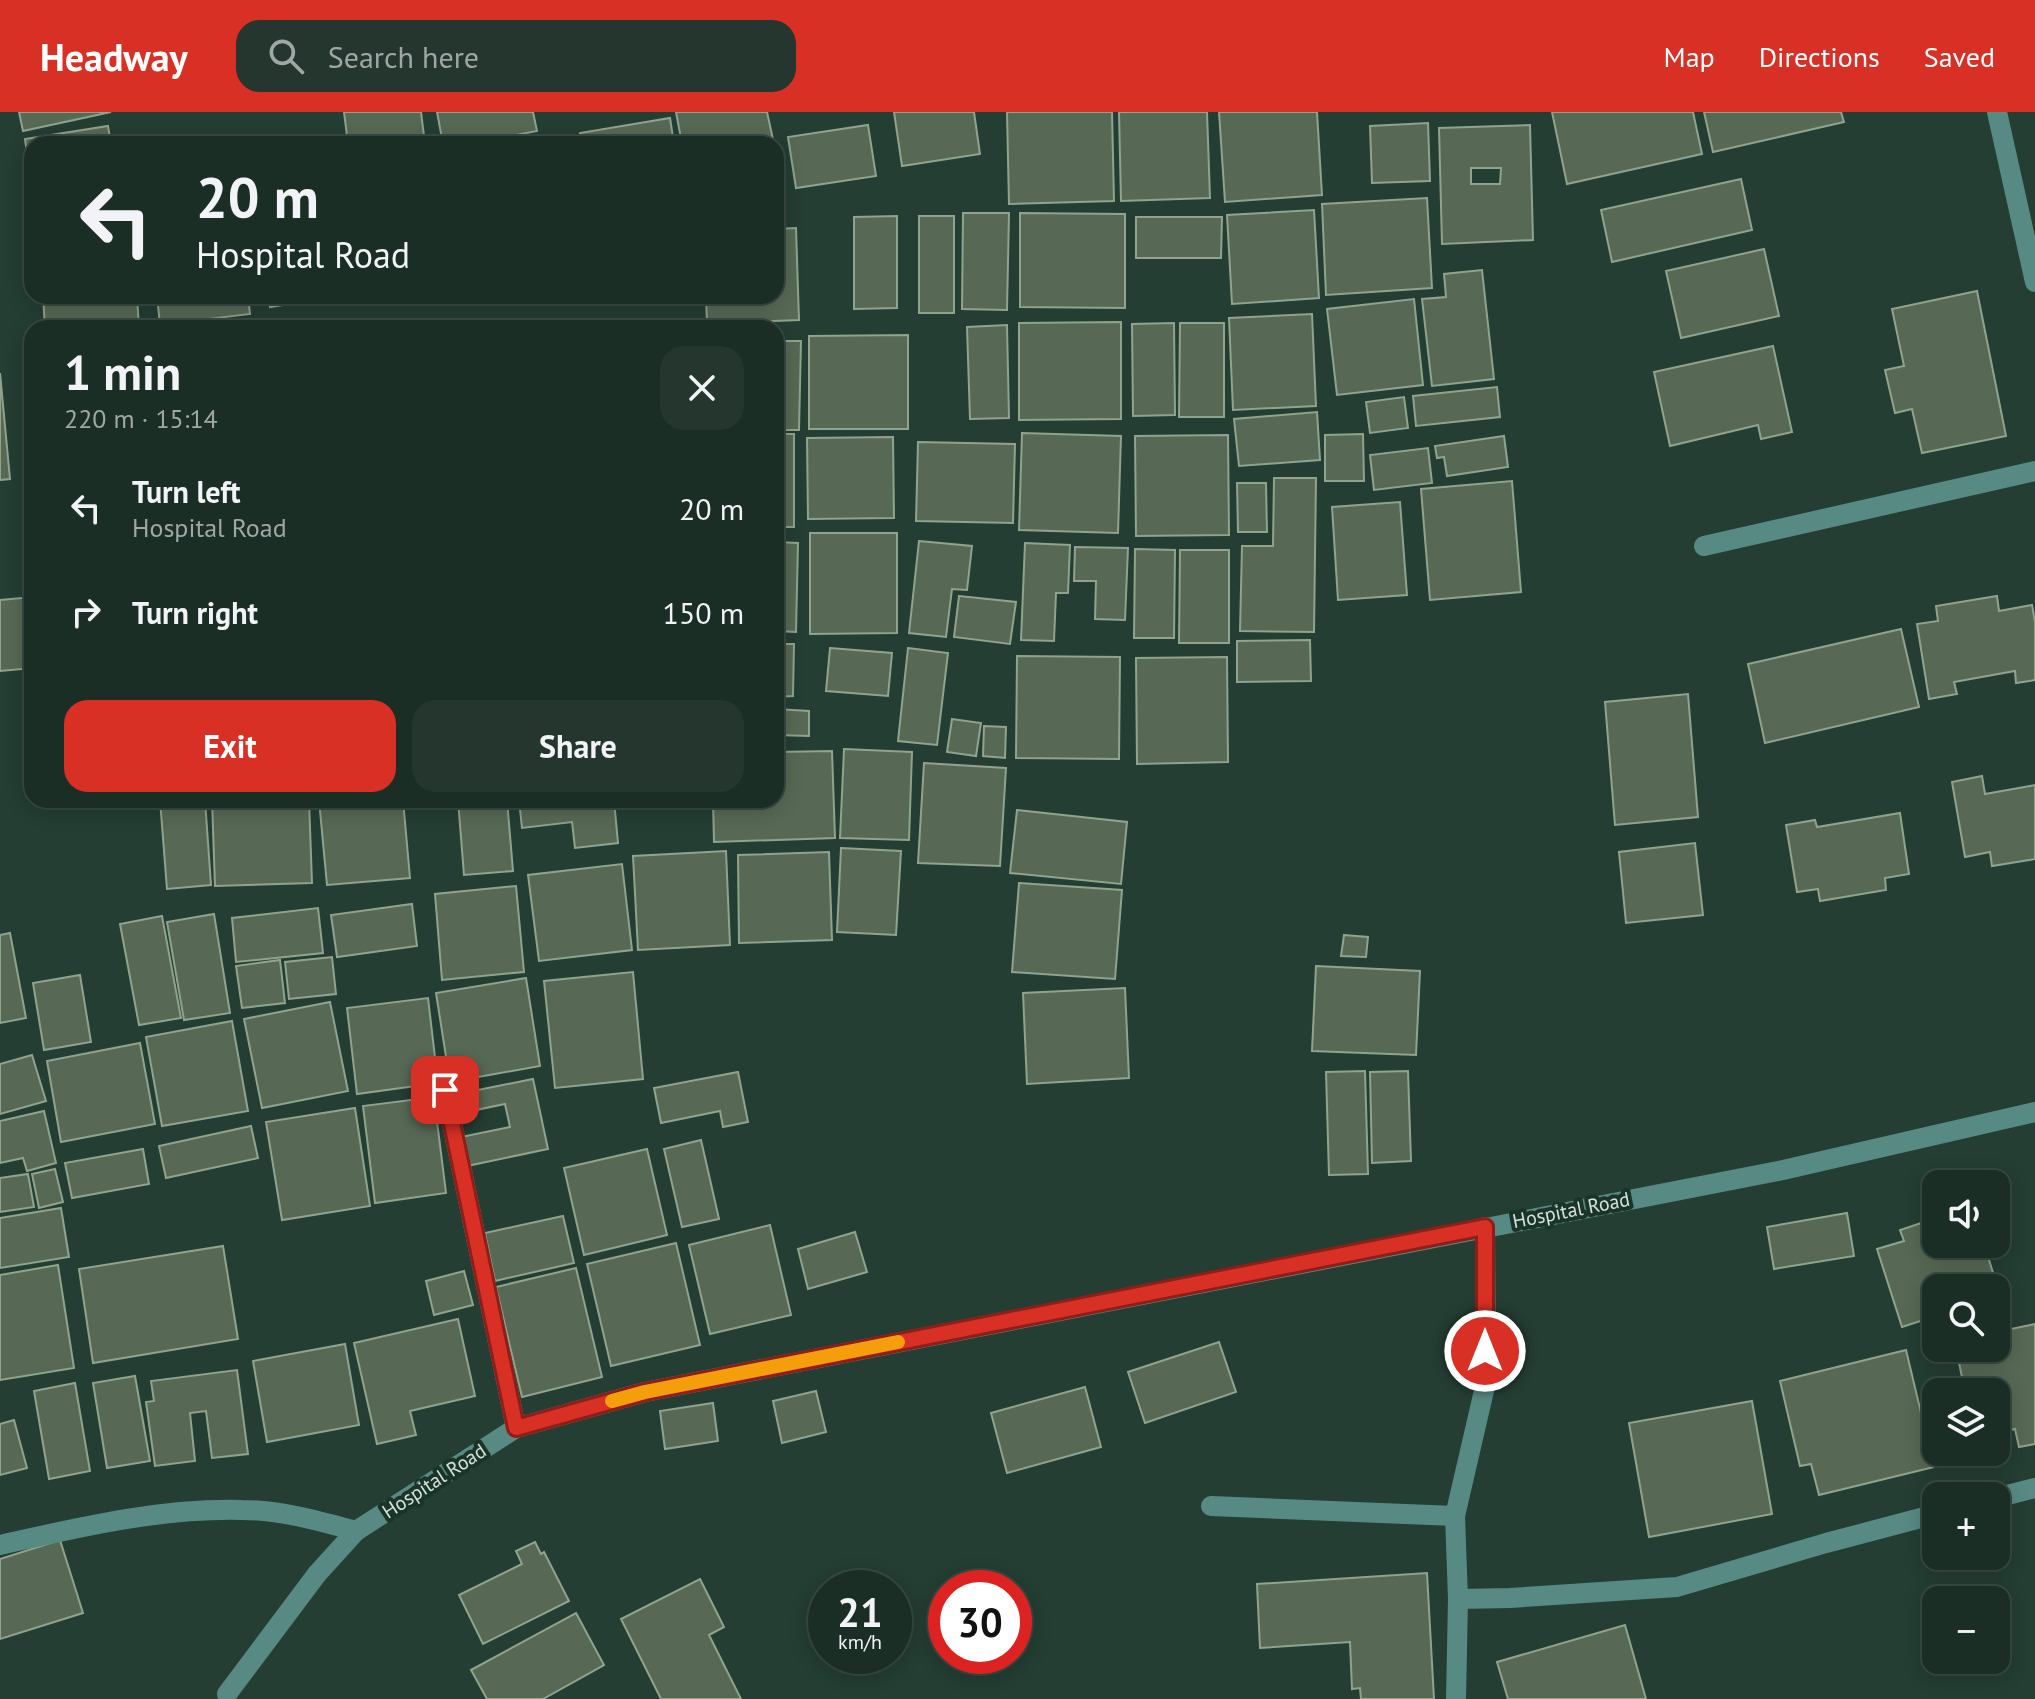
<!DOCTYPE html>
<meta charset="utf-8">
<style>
:root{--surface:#1b2e26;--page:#24362e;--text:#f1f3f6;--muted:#a0a8a7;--line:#394a43;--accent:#d93025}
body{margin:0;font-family:"PT Sans",sans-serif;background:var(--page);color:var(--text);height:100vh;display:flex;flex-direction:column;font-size:30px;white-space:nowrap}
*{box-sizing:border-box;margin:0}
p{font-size:26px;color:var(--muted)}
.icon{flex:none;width:44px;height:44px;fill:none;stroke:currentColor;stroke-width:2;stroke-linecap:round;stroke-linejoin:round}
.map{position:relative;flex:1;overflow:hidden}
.side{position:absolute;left:24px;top:208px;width:760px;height:488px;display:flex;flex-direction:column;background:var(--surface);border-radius:24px;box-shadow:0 4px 20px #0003,0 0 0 2px var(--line)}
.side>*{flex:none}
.hud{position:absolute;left:24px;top:24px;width:760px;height:168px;border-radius:24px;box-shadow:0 4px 20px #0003,0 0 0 2px var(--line);background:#1b2e26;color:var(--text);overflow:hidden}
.buttons{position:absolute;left:1922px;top:1058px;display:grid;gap:16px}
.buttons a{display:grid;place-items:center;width:88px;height:88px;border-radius:16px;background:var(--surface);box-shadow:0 4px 20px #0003,0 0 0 2px var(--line);font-size:40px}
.speed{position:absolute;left:808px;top:1458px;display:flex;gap:16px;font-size:40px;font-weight:700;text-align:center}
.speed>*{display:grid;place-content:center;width:104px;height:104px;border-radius:50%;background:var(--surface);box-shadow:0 4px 20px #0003,0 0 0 2px var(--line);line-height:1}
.speed small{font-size:20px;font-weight:400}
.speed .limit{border:12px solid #d22;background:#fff;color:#111}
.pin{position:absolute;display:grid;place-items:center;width:68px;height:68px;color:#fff;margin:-34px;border-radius:16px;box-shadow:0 4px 12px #0006}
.me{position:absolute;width:88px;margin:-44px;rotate:0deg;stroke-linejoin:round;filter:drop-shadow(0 0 6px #0008)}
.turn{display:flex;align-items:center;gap:28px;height:168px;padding:0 40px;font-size:36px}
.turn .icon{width:104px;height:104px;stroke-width:2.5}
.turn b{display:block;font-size:56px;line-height:68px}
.round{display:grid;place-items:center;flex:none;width:84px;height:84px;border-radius:24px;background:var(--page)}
.overview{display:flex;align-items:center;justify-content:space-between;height:136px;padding:0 40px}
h1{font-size:48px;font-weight:700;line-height:60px}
.button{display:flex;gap:16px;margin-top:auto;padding:16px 40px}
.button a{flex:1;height:92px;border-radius:24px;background:var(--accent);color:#fff;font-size:32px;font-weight:700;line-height:92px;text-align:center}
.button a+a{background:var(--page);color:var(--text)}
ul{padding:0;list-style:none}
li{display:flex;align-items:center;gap:24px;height:104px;padding:0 40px}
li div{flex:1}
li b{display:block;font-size:30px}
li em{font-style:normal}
header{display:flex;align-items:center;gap:48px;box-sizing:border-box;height:112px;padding:0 40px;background:var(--accent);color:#fff}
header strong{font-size:38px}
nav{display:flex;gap:44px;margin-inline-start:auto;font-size:28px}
.search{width:560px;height:72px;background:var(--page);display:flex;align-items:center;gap:20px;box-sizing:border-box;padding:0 28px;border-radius:24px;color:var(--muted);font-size:30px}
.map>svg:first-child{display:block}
</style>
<header>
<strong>Headway</strong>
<div class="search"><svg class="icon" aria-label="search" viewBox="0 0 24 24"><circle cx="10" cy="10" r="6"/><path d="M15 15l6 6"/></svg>Search here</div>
<nav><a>Map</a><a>Directions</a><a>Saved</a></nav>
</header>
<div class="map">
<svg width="2035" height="1587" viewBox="0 0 2035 1587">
<rect width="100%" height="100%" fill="#243e33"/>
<g fill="#576955" stroke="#90a38d" stroke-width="2" fill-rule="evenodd">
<polygon points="19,0 111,0 23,19"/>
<polygon points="344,0 421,0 425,32 348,32"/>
<polygon points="437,0 533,0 537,19 468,32 443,32"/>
<polygon points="676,0 767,0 774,32 682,32"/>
<polygon points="894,0 974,0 980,42 902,54"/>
<polygon points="1007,0 1112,0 1114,89 1009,92"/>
<polygon points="1119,0 1207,0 1210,86 1121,89"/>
<polygon points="1219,0 1317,0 1322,83 1225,90"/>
<polygon points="1552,0 1693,0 1702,42 1567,72"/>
<polygon points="1704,0 1841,0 1844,10 1713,40"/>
<polygon points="670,6 674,32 582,32 580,21"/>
<polygon points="1428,11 1430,69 1372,71 1370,14"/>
<polygon points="868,13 876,64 796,76 788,25"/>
<path d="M1530,13l3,115 -91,4 -3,-116zM1471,56h30l-1,16h-29z"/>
<polygon points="108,14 111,32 32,32 32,75 25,27"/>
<polygon points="1741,67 1752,118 1612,150 1601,98"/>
<polygon points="1427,86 1432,176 1326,183 1322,92"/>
<polygon points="1314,98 1319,186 1232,192 1227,103"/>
<polygon points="963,101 1009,101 1007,198 962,197"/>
<polygon points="1020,101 1125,102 1125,196 1020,195"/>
<polygon points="897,104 897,196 854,197 854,105"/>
<rect x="919" y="104" width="35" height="97"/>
<polygon points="1136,105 1222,105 1221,146 1136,146"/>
<polygon points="796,116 799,208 707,212 706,184 776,184 776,117"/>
<polygon points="1764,137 1779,204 1681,226 1666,159"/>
<polygon points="1482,158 1494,267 1432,274 1422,187 1446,185 1444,162"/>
<polygon points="1977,179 2006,324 1922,341 1912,297 1895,301 1885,258 1904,254 1892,197"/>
<polygon points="43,184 137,184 139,216 45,216"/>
<polygon points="157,184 248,184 250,202 160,213"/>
<polygon points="268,184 321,184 321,187 270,195"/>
<polygon points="1414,187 1423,273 1337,283 1327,197"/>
<polygon points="1312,202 1316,294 1233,298 1229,206"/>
<polygon points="1121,210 1121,307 1019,308 1019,211"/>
<polygon points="1174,211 1175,303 1133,304 1132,212"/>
<polygon points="1180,211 1224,211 1224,305 1179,305"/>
<polygon points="1007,213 1009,306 970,307 967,215"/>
<polygon points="908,223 908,317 809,317 809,224"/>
<polygon points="776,229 801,229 799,318 776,318"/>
<polygon points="1773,234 1792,320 1761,327 1758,313 1670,334 1654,260"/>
<polygon points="0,261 10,367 0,368"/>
<polygon points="1497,275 1500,305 1416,314 1413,284"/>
<polygon points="1404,285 1408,316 1370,321 1366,290"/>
<polygon points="1317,300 1320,348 1239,354 1234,307"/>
<polygon points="1022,321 1121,324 1118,421 1019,418"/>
<rect x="776" y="322" width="18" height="93"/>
<polygon points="1363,322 1364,369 1325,369 1325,323"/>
<polygon points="1228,323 1229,423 1136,424 1135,324"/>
<polygon points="1504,324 1508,355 1447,364 1444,345 1437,346 1435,334"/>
<polygon points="893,325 894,406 808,407 807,326"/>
<polygon points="918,330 1015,332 1013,411 916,409"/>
<polygon points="1428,336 1432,371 1374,378 1370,343"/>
<polygon points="1274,366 1316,366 1314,520 1240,519 1242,434 1273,434"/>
<polygon points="1512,369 1521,480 1430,488 1421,377"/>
<polygon points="1237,371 1266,371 1267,420 1238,420"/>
<polygon points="1400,390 1407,483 1338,488 1332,395"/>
<polygon points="810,421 897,421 897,521 810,522"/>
<polygon points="919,429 972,434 967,478 952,477 946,525 909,521"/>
<polygon points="776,430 798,431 796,520 776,519"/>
<polygon points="1025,431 1070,433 1068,481 1056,481 1054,529 1021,528"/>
<polygon points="1075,435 1128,436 1125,508 1095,507 1096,469 1074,469"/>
<polygon points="1135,437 1175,438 1174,526 1134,526"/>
<polygon points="1180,438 1229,438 1229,531 1179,531"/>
<polygon points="959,484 1016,490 1010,532 954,525"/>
<polygon points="1997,484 1999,499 2032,493 2035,510 2035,568 2016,571 2015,559 1954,570 1957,582 1929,587 1917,512 1938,509 1936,494"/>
<polygon points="32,485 32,556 0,559 0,488"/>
<polygon points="1901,517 1919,595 1765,631 1748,552"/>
<polygon points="1310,528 1311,569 1237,570 1237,529"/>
<polygon points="776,532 794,532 793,584 776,585"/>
<polygon points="830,536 892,541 888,584 826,579"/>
<polygon points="908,536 948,541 937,633 898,629"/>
<polygon points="1017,544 1120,545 1119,647 1016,646"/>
<polygon points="1227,545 1228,650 1137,652 1136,546"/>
<polygon points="1688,582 1698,705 1615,713 1605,590"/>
<polygon points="776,597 809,599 809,624 776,623"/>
<polygon points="952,607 981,611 976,644 947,640"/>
<polygon points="984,614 1006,615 1005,646 983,644"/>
<polygon points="844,637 912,640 909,728 840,726"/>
<polygon points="832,639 835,726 714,730 713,688 776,688 776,640"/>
<polygon points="924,651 1006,656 1000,754 918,751"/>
<polygon points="1982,664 1985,682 2035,673 2035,747 1992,754 1990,740 1965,745 1952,670"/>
<polygon points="160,688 205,688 211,773 167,777"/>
<polygon points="212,688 309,688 312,771 215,774"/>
<polygon points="319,688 403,688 410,766 327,773"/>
<polygon points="458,688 507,688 513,759 464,763"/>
<polygon points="519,688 614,688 618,731 575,736 572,710 522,716"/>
<polygon points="1017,698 1127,710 1121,772 1010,761"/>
<polygon points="1900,701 1909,762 1885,766 1886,778 1820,789 1818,777 1797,780 1786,713 1815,708 1817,715"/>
<polygon points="1695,731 1703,803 1626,811 1619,740"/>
<polygon points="841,736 901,739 896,823 837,820"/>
<polygon points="726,739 730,833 638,838 633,744"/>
<polygon points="829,740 832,828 739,831 738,743"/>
<polygon points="622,752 632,838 539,849 528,763"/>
<polygon points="1019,771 1122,778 1115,867 1012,860"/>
<polygon points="516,774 524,860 442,868 435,782"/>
<polygon points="412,792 417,834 337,845 331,803"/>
<polygon points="318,796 323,841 236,850 232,806"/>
<polygon points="214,802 230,901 184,908 167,810"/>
<polygon points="162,804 181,906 139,913 120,812"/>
<polygon points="10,821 26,906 0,911 0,823"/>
<polygon points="1344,823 1368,825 1366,845 1341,844"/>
<polygon points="332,845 336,882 289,887 285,850"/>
<polygon points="280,848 285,891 242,896 236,854"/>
<polygon points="1316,854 1420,859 1416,943 1312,939"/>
<polygon points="633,860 643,967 555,976 544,869"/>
<polygon points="80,863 91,930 44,938 33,871"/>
<polygon points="526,866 540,954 450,970 436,881"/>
<polygon points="1125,876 1129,966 1027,972 1023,881"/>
<polygon points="428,886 438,971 357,982 347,896"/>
<polygon points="330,890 348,979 262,996 244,907"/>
<polygon points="232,909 248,999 162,1014 146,925"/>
<polygon points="140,931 155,1012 61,1030 47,949"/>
<polygon points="32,943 46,989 0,1002 0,952"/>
<polygon points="1365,959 1368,1062 1329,1063 1326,960"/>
<polygon points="1408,959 1411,1049 1372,1051 1370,960"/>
<polygon points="738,960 748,1010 723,1015 720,999 661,1011 654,976"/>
<polygon points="533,967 548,1037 467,1054 461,1025 510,1015 505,992 457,1002 453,983"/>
<polygon points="434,985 446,1081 375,1091 363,994"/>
<polygon points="355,996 370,1094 282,1108 266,1010"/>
<polygon points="44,999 56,1051 27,1059 23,1046 0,1051 0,1009"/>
<polygon points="251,1014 258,1046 166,1066 159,1034"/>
<polygon points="701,1028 719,1107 682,1115 664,1037"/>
<polygon points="143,1037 149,1072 72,1086 65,1051"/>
<polygon points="647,1037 667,1123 584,1143 564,1056"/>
<polygon points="55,1057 63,1090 39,1096 32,1062"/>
<polygon points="28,1062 34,1095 0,1100 0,1066"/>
<polygon points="61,1096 69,1145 0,1156 0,1106"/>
<polygon points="1847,1101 1854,1144 1774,1157 1767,1115"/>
<polygon points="563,1104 574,1151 495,1169 485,1121"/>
<polygon points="1936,1106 1936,1132 1984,1132 2000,1183 1996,1184 1996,1176 1936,1176 1936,1204 1902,1215 1877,1137 1904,1129 1900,1118"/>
<polygon points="770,1113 791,1203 710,1222 689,1133"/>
<polygon points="855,1120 867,1160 808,1177 798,1137"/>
<polygon points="676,1131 700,1233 611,1254 587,1152"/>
<polygon points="223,1134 238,1227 93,1251 79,1157"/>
<polygon points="58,1153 74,1256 0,1268 0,1163"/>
<polygon points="576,1156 602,1265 522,1285 496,1175"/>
<polygon points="464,1159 473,1193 434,1203 426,1169"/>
<polygon points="458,1207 475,1284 410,1299 416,1323 377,1332 354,1231"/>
<polygon points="2035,1212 2035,1332 2019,1335 2015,1317 1996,1321 1996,1280 1965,1280 1956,1236 1996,1236 1996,1220"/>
<polygon points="1219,1230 1236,1280 1145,1311 1128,1260"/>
<polygon points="345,1232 359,1313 267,1330 253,1249"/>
<polygon points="1906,1238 1934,1355 1819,1383 1811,1352 1800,1354 1780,1269"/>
<polygon points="237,1258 248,1342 212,1346 206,1299 190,1301 195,1349 155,1354 146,1290 154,1289 151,1269"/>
<polygon points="135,1264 150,1349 107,1356 93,1271"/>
<polygon points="75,1271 90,1359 49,1367 34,1279"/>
<polygon points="1085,1275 1101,1335 1007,1361 991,1301"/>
<polygon points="816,1279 826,1320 782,1331 773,1289"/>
<polygon points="1752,1289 1772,1402 1649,1425 1629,1311"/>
<polygon points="713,1291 718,1329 665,1337 660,1299"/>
<polygon points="14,1308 27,1356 0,1363 0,1312"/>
<polygon points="60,1428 83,1501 0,1527 0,1447"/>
<polygon points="535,1430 541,1442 544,1440 569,1489 483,1532 459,1483 522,1452 516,1439"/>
<polygon points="1427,1461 1434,1587 1361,1587 1360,1576 1352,1577 1350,1530 1260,1536 1257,1472"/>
<polygon points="700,1467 724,1515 709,1523 741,1587 661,1587 621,1507"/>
<polygon points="576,1501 604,1553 543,1587 487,1587 471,1558"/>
<polygon points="1625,1513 1646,1587 1508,1587 1497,1550"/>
</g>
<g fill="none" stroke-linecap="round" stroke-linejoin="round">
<g stroke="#588a84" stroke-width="20">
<polyline points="1997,0 2035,170"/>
<polyline points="1704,434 2035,359"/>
<polyline points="445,978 516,1316"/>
<polyline points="1996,1386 2035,1376"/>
<polyline points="1211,1394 1455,1404"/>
<path d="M0,1433c80,-18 160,-37 242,-35 39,0 77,11 114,21"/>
<polyline points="1458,1487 1510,1486 1677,1475 1826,1431 1936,1402"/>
<polyline points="227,1582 317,1462 356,1419 516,1316 645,1280 1783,1058 2035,1000"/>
<polyline points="1456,1587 1458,1487 1455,1404 1486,1270 1485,1115"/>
</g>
</g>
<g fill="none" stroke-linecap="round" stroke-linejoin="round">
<g stroke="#8d1f18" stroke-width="20">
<polyline id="route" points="445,978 516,1316 645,1280 1485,1115 1485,1239"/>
</g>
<use href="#route" stroke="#d93025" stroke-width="14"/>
<polyline stroke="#f59e0b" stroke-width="14" points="612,1289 645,1280 898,1230"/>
</g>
<g text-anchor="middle" stroke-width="8" stroke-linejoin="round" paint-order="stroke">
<g font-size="20" fill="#d4e3dc" stroke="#1a3429">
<text transform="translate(1571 1098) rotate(-11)" y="7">Hospital Road</text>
<text transform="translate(434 1369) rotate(-33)" y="7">Hospital Road</text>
</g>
</g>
</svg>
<div class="buttons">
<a><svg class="icon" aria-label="sound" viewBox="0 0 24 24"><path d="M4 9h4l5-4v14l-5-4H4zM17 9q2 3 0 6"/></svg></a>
<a><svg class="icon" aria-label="search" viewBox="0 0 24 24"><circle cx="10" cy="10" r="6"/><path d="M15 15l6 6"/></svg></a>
<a><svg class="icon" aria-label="layers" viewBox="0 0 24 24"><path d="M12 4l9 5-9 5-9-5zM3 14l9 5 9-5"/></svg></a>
<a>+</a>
<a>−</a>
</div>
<div class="speed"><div>21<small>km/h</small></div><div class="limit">30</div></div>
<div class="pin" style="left:445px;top:978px;background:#d93025"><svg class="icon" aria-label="arrive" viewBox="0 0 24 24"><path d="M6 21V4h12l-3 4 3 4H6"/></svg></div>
<svg class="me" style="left:1485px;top:1239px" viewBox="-20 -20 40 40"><circle r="17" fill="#d93025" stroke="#fff" stroke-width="3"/><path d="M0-11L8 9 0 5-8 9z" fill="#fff"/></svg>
<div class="hud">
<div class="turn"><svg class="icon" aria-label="left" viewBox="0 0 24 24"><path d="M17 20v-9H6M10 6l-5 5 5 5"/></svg><div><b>20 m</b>Hospital Road</div></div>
</div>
<section class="side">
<div class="overview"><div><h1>1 min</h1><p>220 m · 15:14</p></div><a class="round"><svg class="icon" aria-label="close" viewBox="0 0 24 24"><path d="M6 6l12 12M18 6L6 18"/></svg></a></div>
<ul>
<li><svg class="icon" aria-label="left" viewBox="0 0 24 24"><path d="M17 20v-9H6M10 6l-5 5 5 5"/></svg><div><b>Turn left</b><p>Hospital Road</p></div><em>20 m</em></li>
<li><svg class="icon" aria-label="right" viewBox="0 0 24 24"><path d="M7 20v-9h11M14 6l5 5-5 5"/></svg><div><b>Turn right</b></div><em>150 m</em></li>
</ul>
<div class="button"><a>Exit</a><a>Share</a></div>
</section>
</div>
